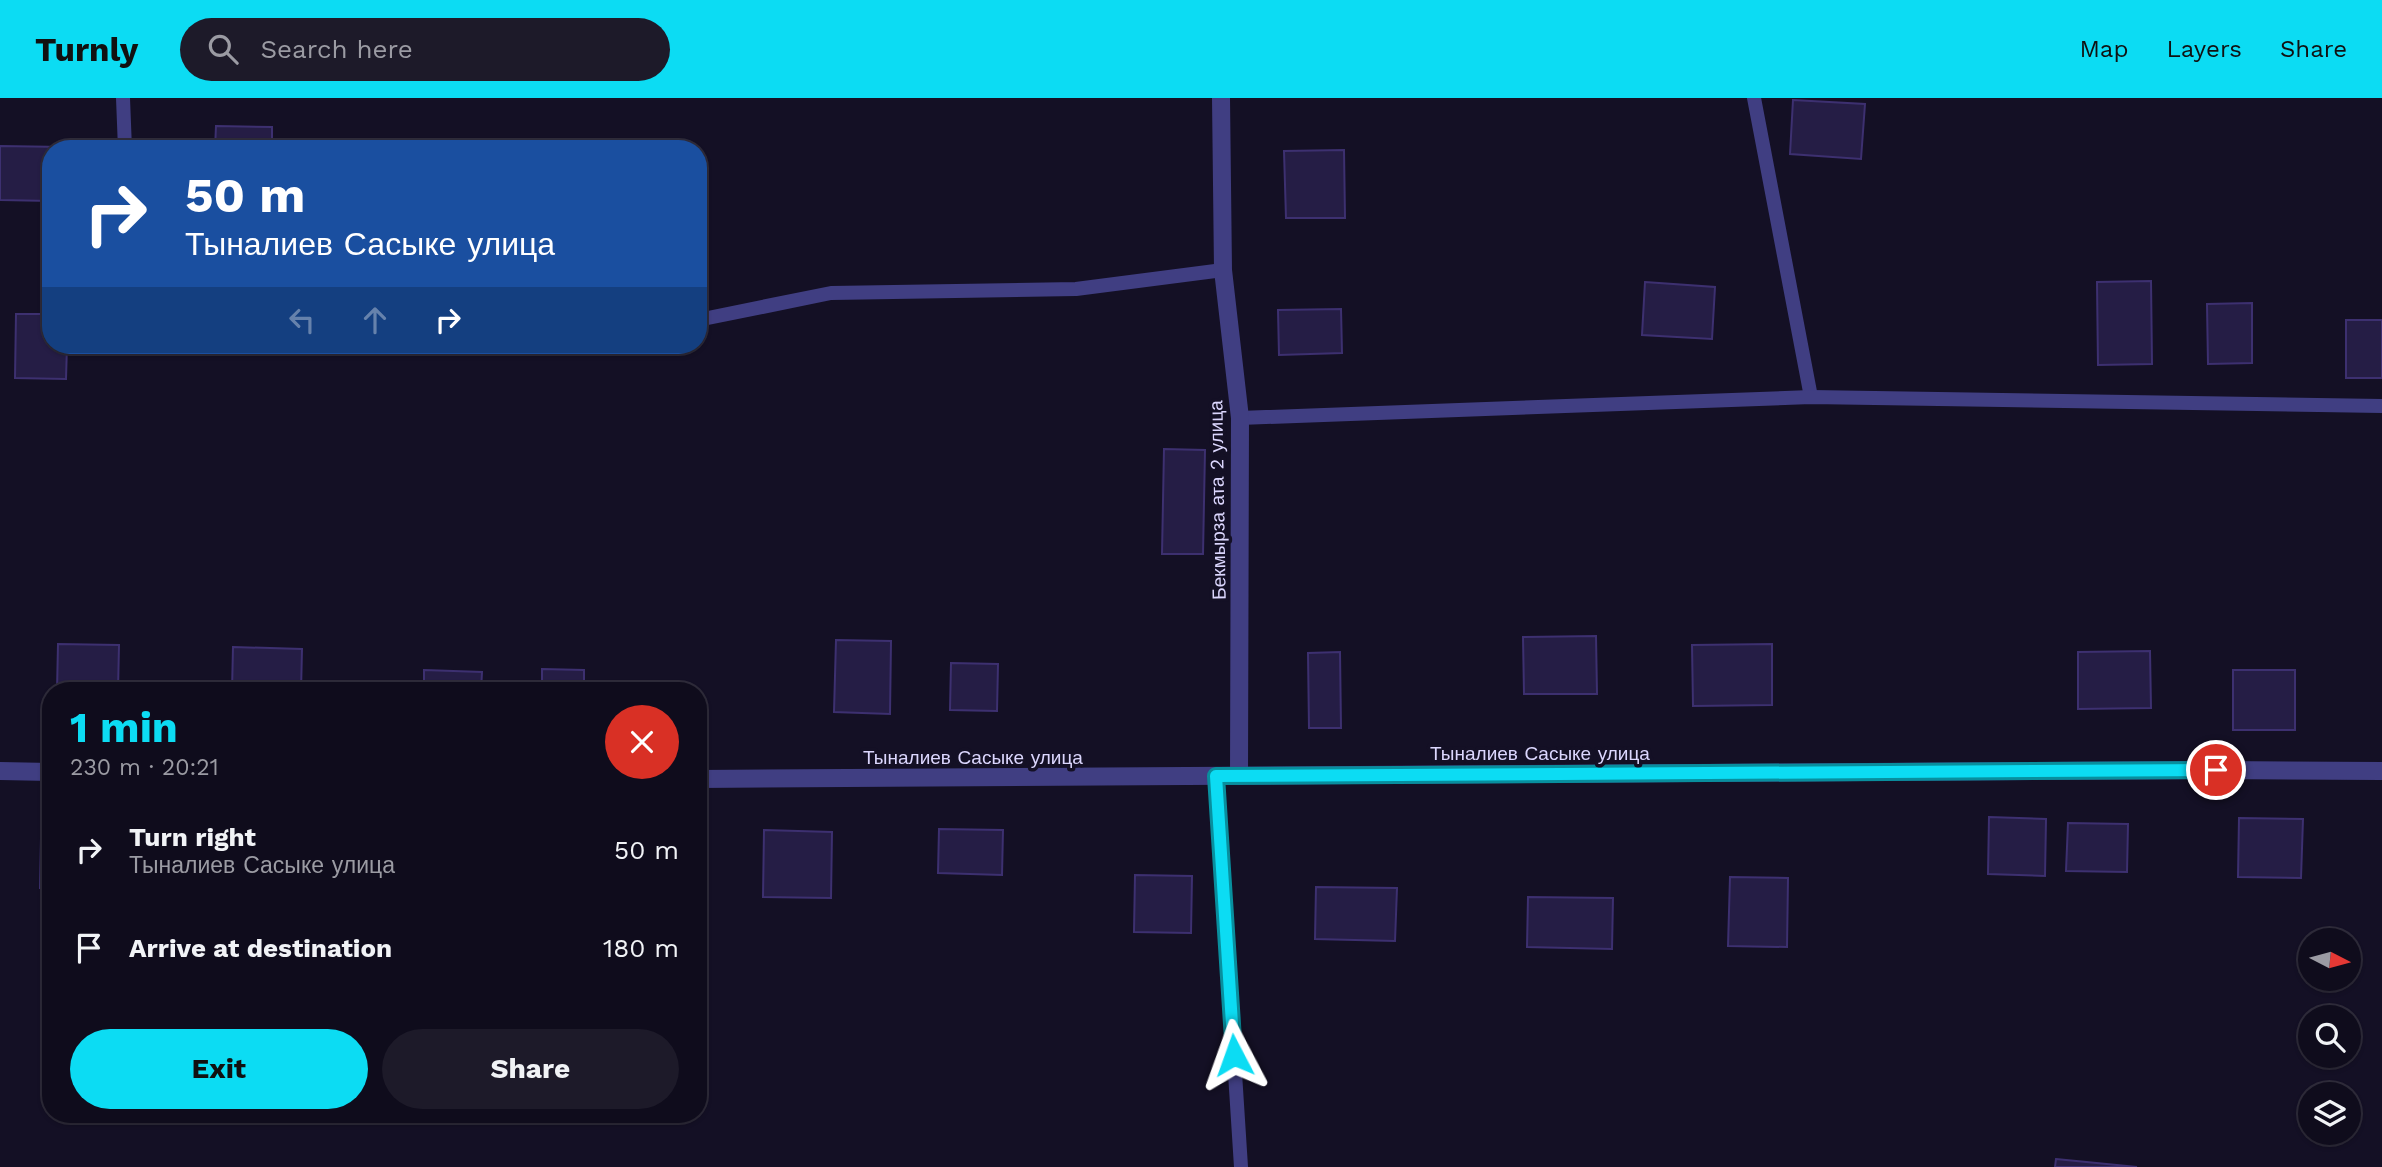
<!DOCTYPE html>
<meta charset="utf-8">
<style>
:root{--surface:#0f0c1c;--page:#1d1a29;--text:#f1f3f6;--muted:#9b9ba3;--line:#2f2c3b;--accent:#0cdcf3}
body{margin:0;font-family:"Work Sans",sans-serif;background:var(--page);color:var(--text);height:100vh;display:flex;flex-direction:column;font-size:26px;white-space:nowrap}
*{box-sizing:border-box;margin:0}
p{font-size:23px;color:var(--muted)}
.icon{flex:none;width:38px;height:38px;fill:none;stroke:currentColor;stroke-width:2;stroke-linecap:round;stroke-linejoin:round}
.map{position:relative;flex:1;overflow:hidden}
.side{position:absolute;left:42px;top:584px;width:665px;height:441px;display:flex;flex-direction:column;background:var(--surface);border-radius:28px;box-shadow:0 2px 5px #0004,0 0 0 2px var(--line)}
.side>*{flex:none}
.guide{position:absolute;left:42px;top:42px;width:665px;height:214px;border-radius:28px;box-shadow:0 2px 5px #0004,0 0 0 2px var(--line);background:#1a4fa0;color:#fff;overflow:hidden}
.needle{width:46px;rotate:96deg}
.controls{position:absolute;left:2298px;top:830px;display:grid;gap:14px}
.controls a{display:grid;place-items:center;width:63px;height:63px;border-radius:50%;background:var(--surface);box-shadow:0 2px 5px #0004,0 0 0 2px var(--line);font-size:35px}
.pin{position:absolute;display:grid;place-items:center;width:60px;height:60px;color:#fff;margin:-30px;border:4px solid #fff;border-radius:50%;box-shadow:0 2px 7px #0007}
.me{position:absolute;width:77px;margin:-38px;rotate:356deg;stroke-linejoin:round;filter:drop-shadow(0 0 5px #0008)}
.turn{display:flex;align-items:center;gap:24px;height:147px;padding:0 28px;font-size:32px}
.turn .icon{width:91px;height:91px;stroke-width:2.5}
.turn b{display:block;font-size:49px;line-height:60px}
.lanes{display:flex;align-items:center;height:66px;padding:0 28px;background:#0003;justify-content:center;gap:35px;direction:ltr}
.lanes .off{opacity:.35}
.round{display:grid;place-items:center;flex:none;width:74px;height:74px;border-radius:37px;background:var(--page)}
.headline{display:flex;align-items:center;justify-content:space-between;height:119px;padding:0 28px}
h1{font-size:42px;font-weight:700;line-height:52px;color:var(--accent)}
.button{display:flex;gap:14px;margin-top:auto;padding:14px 28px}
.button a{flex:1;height:80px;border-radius:42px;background:var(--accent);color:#111;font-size:28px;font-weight:700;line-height:80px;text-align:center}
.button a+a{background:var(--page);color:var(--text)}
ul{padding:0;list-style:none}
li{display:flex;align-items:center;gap:21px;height:98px;padding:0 28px}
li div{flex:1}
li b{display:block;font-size:26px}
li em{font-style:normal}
header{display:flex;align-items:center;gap:42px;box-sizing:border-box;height:98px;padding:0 35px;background:var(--accent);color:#111}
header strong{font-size:33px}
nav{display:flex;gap:38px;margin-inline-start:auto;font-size:24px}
.search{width:490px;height:63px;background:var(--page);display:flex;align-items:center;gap:18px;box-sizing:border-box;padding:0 24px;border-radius:38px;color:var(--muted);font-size:26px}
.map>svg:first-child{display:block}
</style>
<header>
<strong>Turnly</strong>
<div class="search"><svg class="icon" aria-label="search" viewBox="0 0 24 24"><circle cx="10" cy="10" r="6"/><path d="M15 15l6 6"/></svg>Search here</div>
<nav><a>Map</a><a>Layers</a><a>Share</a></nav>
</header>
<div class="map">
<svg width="2382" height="1069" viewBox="0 0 2382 1069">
<rect width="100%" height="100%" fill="#141025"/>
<g fill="#251d45" stroke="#3d3070" stroke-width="2">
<polygon points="1793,2 1865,6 1861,61 1790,56"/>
<polygon points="216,28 272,29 272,51 215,51"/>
<polygon points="0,48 65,49 51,51 51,103 0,102"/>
<polygon points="1344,52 1345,120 1286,120 1284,53"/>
<polygon points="2151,183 2152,266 2098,267 2097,184"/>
<polygon points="1645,184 1715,189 1712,241 1642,237"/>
<polygon points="2252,205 2252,265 2208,266 2207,206"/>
<polygon points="1341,211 1342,255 1279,257 1278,212"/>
<polygon points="16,216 51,216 51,247 67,247 66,281 15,280"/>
<rect x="2346" y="222" width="36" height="58"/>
<polygon points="1164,351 1205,352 1203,456 1162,456"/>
<polygon points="1596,538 1597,596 1524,596 1523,539"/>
<polygon points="836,542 891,543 890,616 834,614"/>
<polygon points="58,546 119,547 118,593 57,593"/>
<polygon points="1772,546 1772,607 1693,608 1692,547"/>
<polygon points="233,549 302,551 301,593 232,593"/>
<polygon points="2150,553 2151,610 2078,611 2078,554"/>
<polygon points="1340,554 1341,630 1309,630 1308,555"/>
<polygon points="951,565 998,566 997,613 950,612"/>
<polygon points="542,571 584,572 584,593 542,593"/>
<polygon points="424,572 482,574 481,593 424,593"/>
<rect x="2233" y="572" width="62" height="60"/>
<polygon points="1989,719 2046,721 2045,778 1988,776"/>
<polygon points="2239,720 2303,721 2301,780 2238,779"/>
<polygon points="2068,725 2128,726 2127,774 2066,773"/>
<polygon points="939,731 1003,732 1002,777 938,775"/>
<polygon points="764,732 832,734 831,800 763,799"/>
<polygon points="41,740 51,741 51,790 40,790"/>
<polygon points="1135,777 1192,778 1191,835 1134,834"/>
<polygon points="1730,779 1788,780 1787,849 1728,848"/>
<polygon points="1316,789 1397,790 1395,843 1315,841"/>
<polygon points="1528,799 1613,800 1612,851 1527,849"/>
<polygon points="2056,1061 2137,1069 2055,1069"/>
</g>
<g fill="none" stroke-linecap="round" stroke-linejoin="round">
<g stroke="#403e82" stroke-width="14">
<polyline points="123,0 125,51"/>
<polyline points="1754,0 1811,299"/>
<polyline points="698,222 831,195 1076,191 1223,172"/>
<polyline points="1240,320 1811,299 2382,308"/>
<polyline points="1216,678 1241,1069"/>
</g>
<g stroke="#403e82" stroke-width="18">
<polyline points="1221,0 1223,172 1240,320 1239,678"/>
<polyline points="0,673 51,674"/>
<polyline points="698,681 2216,672 2382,673"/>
</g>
</g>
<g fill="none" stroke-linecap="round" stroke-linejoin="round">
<g stroke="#088f9e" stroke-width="18">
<polyline id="route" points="1234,957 1216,678 2216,672"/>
</g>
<use href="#route" stroke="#0cdcf3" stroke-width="12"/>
</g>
<g text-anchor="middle" stroke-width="7" stroke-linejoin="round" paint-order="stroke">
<g font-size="19" fill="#dbd6fd" stroke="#141025">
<text transform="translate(1217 402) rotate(-91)" y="7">Бекмырза ата 2 улица</text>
<text x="1540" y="662">Тыналиев Сасыке улица</text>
<text x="973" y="666">Тыналиев Сасыке улица</text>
</g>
</g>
</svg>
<div class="controls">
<a><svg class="needle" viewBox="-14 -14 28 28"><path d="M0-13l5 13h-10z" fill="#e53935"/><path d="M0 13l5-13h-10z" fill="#9b9ba3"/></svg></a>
<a><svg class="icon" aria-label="search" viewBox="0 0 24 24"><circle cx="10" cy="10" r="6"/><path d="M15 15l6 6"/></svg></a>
<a><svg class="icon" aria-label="layers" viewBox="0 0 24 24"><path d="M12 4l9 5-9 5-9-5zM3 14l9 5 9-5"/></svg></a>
</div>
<div class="pin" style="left:2216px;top:672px;background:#d93025"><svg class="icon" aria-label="arrive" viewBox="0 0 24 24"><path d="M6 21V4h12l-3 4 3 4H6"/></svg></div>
<svg class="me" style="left:1234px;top:957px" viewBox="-20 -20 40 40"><path d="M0-17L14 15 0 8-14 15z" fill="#0cdcf3" stroke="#fff" stroke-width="4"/></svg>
<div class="guide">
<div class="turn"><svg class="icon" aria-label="right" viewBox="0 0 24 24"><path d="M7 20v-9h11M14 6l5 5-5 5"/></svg><div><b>50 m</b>Тыналиев Сасыке улица</div></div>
<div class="lanes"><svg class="icon off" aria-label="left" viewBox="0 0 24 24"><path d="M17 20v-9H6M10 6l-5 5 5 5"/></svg><svg class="icon off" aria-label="ahead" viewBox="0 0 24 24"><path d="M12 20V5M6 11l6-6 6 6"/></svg><svg class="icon" aria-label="right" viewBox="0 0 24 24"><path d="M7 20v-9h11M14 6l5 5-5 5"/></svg></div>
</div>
<section class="side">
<div class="headline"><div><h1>1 min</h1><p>230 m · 20:21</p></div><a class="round" style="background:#d93025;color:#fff"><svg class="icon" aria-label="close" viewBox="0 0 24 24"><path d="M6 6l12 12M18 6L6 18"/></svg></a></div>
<ul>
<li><svg class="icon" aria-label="right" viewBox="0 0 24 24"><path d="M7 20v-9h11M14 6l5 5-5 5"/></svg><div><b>Turn right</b><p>Тыналиев Сасыке улица</p></div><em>50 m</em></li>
<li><svg class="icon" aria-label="arrive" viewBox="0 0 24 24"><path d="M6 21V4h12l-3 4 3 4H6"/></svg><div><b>Arrive at destination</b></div><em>180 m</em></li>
</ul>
<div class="button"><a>Exit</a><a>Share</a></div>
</section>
</div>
